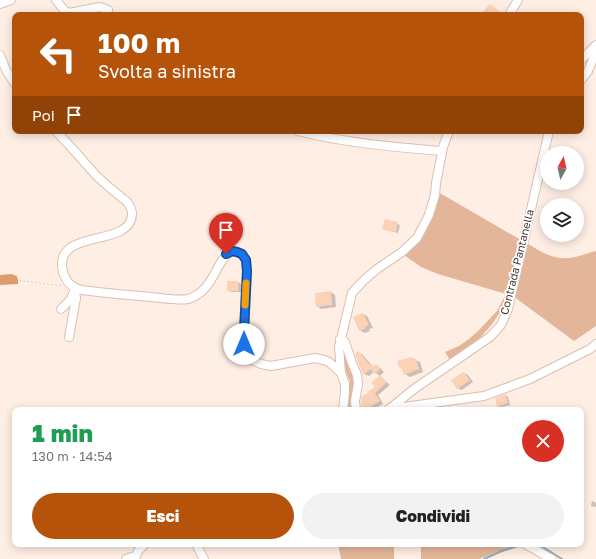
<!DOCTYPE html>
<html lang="it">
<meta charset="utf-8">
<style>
:root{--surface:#fff;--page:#f2f2f2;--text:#222;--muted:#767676;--accent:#b45309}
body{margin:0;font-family:"Golos Text",sans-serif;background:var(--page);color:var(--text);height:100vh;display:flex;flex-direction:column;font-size:15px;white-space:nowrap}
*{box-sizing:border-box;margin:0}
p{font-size:13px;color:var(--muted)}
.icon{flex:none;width:22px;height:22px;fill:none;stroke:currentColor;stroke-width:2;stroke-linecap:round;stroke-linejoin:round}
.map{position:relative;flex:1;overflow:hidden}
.details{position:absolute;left:12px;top:407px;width:572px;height:140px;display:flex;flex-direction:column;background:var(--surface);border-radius:8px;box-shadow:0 2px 10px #0003}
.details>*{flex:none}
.banner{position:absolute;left:12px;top:12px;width:572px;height:122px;border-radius:8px;box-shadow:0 2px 10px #0003;background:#b45309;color:#fff;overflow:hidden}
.needle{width:26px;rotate:8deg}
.controls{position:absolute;left:540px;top:146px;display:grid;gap:8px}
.controls a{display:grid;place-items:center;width:44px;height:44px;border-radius:50%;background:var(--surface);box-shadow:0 2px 10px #0003;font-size:20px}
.pin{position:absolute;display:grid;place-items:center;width:34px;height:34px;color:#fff;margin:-41px -17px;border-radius:50% 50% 50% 0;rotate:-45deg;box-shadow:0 0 4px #0007}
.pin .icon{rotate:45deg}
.me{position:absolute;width:44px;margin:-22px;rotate:0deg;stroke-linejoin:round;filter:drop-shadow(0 0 3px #0008)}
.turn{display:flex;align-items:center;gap:14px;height:84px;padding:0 20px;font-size:18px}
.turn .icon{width:52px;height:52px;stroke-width:2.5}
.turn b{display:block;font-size:28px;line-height:34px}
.then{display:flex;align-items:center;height:38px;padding:0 20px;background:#0003;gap:8px;font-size:15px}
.round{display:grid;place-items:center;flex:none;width:42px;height:42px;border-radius:21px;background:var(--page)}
.head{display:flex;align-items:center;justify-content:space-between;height:68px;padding:0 20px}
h1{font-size:24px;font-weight:800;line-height:30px;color:#1e9e55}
.action{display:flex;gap:8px;margin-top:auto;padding:8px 20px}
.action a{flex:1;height:46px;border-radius:24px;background:var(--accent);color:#fff;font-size:16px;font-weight:800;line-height:46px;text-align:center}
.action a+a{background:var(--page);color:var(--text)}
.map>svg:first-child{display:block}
</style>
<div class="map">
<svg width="596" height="559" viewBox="0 0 596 559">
<rect width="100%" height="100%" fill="#ffeee4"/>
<g fill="#e3b699">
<polygon points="438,192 521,240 502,309 493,323 481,337 450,360 445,352 459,346 469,339 478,331 497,311 506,294 438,274 421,267 404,255 414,246"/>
<path d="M525,242c13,8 27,18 44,16 9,-1 18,-5 27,-7v75l-22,15 -61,-45z"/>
<polygon points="345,348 355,373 353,410 349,410 347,406 350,389 350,381 343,364 343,349"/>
<polygon points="338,544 394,544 394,559 341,559"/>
<polygon points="421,544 520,544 479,559 421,559"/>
</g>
<polygon fill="#de9b6e" points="11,274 17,276 17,278 18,279 18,284 0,285 0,275"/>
<g fill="#0003">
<polygon points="581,32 583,33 582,45 581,45"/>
<polygon points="386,220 400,225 398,233 386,230 383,229"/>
<polygon points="238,282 241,284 241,292 231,292 228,290"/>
<polygon points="331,292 335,295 336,307 321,309 317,306"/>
<polygon points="363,314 367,316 373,328 369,329 370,331 364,333 360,330"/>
<polygon points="358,352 363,355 373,367 376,365 380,368 384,372 380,376 374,372 369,376 364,374"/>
<polygon points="412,358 420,362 423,372 410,377 405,374 403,369 400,367"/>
<polygon points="463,373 468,375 473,382 462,390 457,388"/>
<polygon points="383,379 390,385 378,395 383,404 372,410 363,410"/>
<polygon points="505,395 508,397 510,405 501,407 498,406"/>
<polygon points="592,501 596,503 596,507 591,506"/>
</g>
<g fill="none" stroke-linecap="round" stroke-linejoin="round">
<g stroke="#90acbd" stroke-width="2">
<polyline points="538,544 562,559"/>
<polyline points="484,559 502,551 521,545"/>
</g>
</g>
<g fill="#fcd2b7">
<polygon points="490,4 494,7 504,15 485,15 482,13"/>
<polygon points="385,219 398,222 396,232 382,229"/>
<polygon points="227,281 238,281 239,291 227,291"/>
<polygon points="331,291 332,305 316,307 315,293"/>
<polygon points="363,313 369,325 365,327 366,328 359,331 353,317"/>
<polygon points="358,351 372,367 376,364 380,369 375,374 370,369 364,375 362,372 355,354"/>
<polygon points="412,357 413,360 416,359 419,369 404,375 401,367 399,368 397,361"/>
<polygon points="463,372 470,380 457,389 451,380"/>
<polygon points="380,375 387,382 375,393 380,401 365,410 362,410 361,401 361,397 368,393 367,392 375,387 371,383"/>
<polygon points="505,394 508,403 497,407 495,398"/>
</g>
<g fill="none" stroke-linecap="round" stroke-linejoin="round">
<g stroke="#dac0af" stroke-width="10">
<g id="minor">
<polyline points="56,0 64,10 69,13 100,7 108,10"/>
<polyline points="0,4 11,0"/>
<polyline points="509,15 518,0"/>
<polyline points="0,55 6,70 15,84"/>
<polyline points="581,60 596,45"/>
<polyline points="581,80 588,71 596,52"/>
<path d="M56,131c10,11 20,21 29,32 5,5 9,11 15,16 6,6 14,12 21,18 2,2 5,3 7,6 2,3 4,8 4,11 -1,35 -80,13 -69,58 3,10 8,15 18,18 24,3 47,5 70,7 12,1 25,4 37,2 5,-1 9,-4 13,-7 14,-11 16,-32 31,-41l10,3 4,6 1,11 -3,60v13l3,9 5,7 9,4 10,2 44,-8 9,2 5,2 12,11 4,11v8l-2,18"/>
<path d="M298,131c47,12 96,16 144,20"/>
<polyline points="61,309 71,299 74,291"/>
<polyline points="69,337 76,298 74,288"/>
<polyline points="340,339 345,342 352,363 357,375 358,384 355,401 356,410"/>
<polyline points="341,373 339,347 352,293 363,281 377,269 402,252 417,238 429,215 435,195 436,183 443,147 449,131"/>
<polyline points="389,409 484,396 530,379 590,349 596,344"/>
<polyline points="388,410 414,389 490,337 501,325 508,309 549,131"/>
<polyline points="196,544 204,559"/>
<polyline points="525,544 552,559"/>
<polyline points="126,559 135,556"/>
<polyline points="135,559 138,551 145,544"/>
</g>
</g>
<polyline stroke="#c2b3aa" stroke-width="1" stroke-dasharray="1 3" stroke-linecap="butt" points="0,283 8,281 23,281 63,286"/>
<use href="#minor" stroke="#fff" stroke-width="8"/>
</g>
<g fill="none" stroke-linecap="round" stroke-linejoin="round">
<g stroke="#114b97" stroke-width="10">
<polyline id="route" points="226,254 232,251 237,252 242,254 246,260 247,271 244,331 244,344"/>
</g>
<use href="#route" stroke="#1a73e8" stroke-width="7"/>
<polyline stroke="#f59e0b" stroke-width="7" points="245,305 246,283"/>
</g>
<g text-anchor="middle" stroke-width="3.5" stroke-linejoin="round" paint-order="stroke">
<g font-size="11" fill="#453b34" stroke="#fff">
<text transform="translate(517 262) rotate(-76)" y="4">Contrada Pantanella</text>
</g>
</g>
</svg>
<div class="controls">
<a><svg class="needle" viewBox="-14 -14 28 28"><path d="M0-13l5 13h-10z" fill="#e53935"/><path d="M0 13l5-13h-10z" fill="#767676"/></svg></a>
<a><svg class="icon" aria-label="layers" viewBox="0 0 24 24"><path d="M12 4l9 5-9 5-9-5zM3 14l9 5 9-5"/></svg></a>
</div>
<div class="pin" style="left:226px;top:254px;background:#d93025"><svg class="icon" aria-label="arrive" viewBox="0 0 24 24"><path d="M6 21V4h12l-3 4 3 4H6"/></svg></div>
<svg class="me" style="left:244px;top:344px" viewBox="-20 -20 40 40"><circle r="19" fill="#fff"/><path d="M0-13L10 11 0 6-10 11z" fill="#1a73e8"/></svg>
<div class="banner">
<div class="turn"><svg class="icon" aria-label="left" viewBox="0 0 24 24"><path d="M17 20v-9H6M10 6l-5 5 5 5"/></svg><div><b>100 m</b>Svolta a sinistra</div></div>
<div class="then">Poi<svg class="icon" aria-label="arrive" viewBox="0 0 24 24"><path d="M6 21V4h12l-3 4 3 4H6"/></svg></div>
</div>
<section class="details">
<div class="head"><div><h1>1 min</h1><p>130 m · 14:54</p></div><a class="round" style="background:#d93025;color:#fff"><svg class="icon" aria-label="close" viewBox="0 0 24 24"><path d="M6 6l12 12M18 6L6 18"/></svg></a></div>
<div class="action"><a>Esci</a><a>Condividi</a></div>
</section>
</div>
